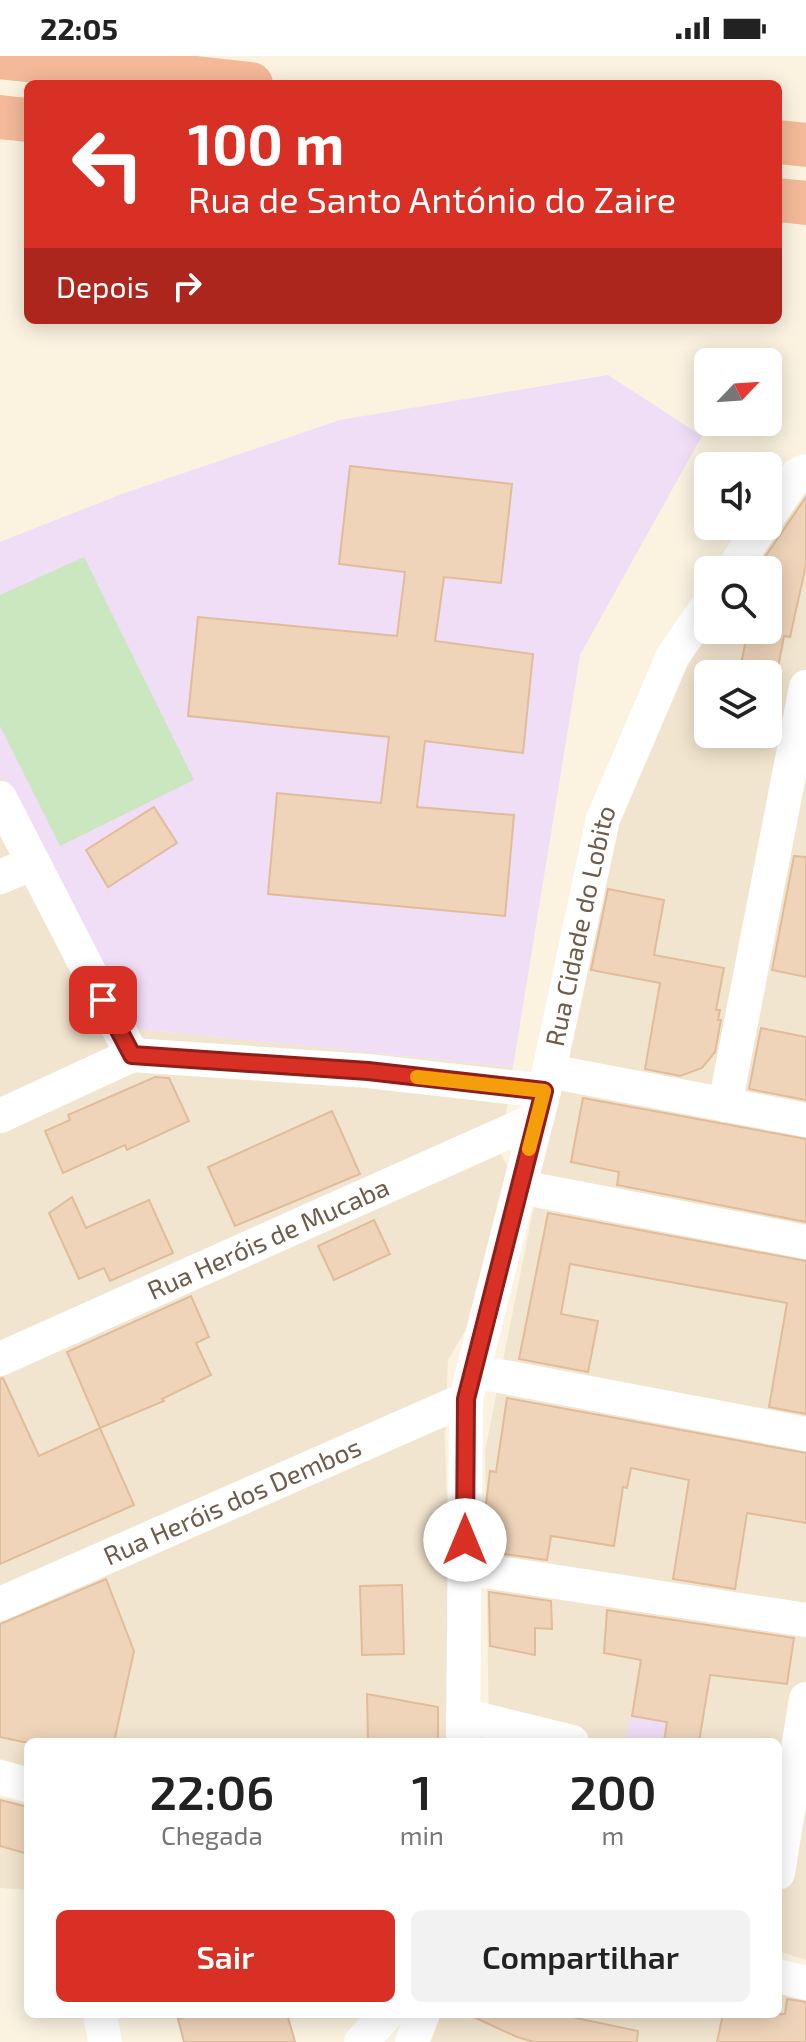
<!DOCTYPE html>
<html lang="pt">
<meta charset="utf-8">
<style>
:root{--surface:#fff;--page:#f2f2f2;--text:#222;--muted:#767676;--accent:#d93025}
body{margin:0;font-family:"Exo 2",sans-serif;background:var(--page);color:var(--text);height:100vh;display:flex;flex-direction:column;font-size:30px;white-space:nowrap}
*{box-sizing:border-box;margin:0}
p{font-size:26px;color:var(--muted)}
.icon{flex:none;width:44px;height:44px;fill:none;stroke:currentColor;stroke-width:2;stroke-linecap:round;stroke-linejoin:round}
.map{position:relative;flex:1;overflow:hidden}
.drawer{position:absolute;left:24px;top:1682px;width:758px;height:280px;display:flex;flex-direction:column;background:var(--surface);border-radius:12px;box-shadow:0 4px 20px #0003}
.drawer>*{flex:none}
.hud{position:absolute;left:24px;top:24px;width:758px;height:244px;border-radius:12px;box-shadow:0 4px 20px #0003;background:#d93025;color:#fff;overflow:hidden}
.needle{width:52px;rotate:65deg}
.tools{position:absolute;left:694px;top:292px;display:grid;gap:16px}
.tools a{display:grid;place-items:center;width:88px;height:88px;border-radius:12px;background:var(--surface);box-shadow:0 4px 20px #0003;font-size:40px}
.pin{position:absolute;display:grid;place-items:center;width:68px;height:68px;color:#fff;margin:-34px;border-radius:16px;box-shadow:0 4px 12px #0006}
.me{position:absolute;width:88px;margin:-44px;rotate:0deg;stroke-linejoin:round;filter:drop-shadow(0 0 6px #0008)}
.turn{display:flex;align-items:center;gap:28px;height:168px;padding:0 32px;font-size:36px}
.turn .icon{width:104px;height:104px;stroke-width:2.5}
.turn b{display:block;font-size:56px;line-height:68px}
.then{display:flex;align-items:center;height:76px;padding:0 32px;background:#0003;gap:16px;font-size:30px}
.eta{display:flex;justify-content:space-evenly;align-items:center;height:136px;text-align:center}
.eta b{font-size:48px;font-weight:600;line-height:56px}
.cta{display:flex;gap:16px;margin-top:auto;padding:16px 32px}
.cta a{flex:1;height:92px;border-radius:12px;background:var(--accent);color:#fff;font-size:32px;font-weight:600;line-height:92px;text-align:center}
.cta a+a{background:var(--page);color:var(--text)}
.status{display:flex;justify-content:space-between;align-items:center;height:56px;padding:0 40px;background:var(--surface);direction:ltr}
.status svg{height:22px;fill:currentColor}
.map>svg:first-child{display:block}
</style>
<div class="status"><b>22:05</b><svg viewBox="0 0 49 12"><path d="M0 12V9h3v3zM5 12V6h3v6zM10 12V3h3v9zM15 12V0h3v12zM26 1h20v11H26zM47 4h2v5h-2z"/></svg></div>
<div class="map">
<svg width="806" height="1986" viewBox="0 0 806 1986">
<rect width="100%" height="100%" fill="#fbf3e0"/>
<g fill="#f2e5cf" fill-rule="evenodd">
<path d="M806,415v1489l-28,-9v-209h-289l-4,-291 132,-661 68,-152 23,-8h60v-60h-35zM708,618h60v60h-60z"/>
<polygon points="0,717 129,972 513,1011 500,1097 508,1112 481,1248 448,1304 445,1383 454,1686 28,1686 28,1711 0,1703"/>
<polygon points="0,1741 28,1748 28,1834 0,1832"/>
<polygon points="778,1932 806,1940 806,1986 423,1986 430,1958 778,1958"/>
</g>
<g fill="#f0ddf6">
<polygon points="608,319 702,380 580,599 513,1011 129,972 0,717 0,486 122,438 340,364"/>
<polygon points="639,1619 708,1632 699,1686 646,1686 626,1682"/>
</g>
<polygon fill="#cbe7bf" points="84,501 194,724 60,790 0,670 0,539"/>
<g fill="#efd4b9" stroke="#e0bc9a" stroke-width="2">
<polygon points="350,410 512,428 501,527 444,521 435,585 533,598 523,697 425,685 417,751 514,759 505,860 268,838 277,737 381,747 389,681 188,660 198,561 397,580 405,516 339,508"/>
<polygon points="806,441 806,509 790,581 784,580 777,617 739,618 748,574 768,574 768,514 756,514"/>
<polygon points="154,751 177,787 108,831 86,794"/>
<polygon points="794,800 806,801 806,921 772,914"/>
<polygon points="608,833 664,844 654,899 724,912 716,954 720,954 718,964 721,964 715,996 702,1012 680,1020 645,1013 660,927 591,914"/>
<polygon points="761,972 806,981 806,1044 749,1033"/>
<polygon points="155,1021 169,1022 189,1065 127,1094 125,1089 63,1117 45,1075 70,1064 68,1059"/>
<polygon points="583,1042 806,1083 806,1166 617,1129 619,1116 571,1106"/>
<polygon points="332,1055 360,1118 235,1170 208,1111"/>
<polygon points="72,1141 86,1172 149,1144 173,1197 110,1225 104,1212 79,1223 49,1157"/>
<polygon points="548,1157 806,1205 806,1358 769,1351 787,1247 570,1208 561,1258 598,1265 588,1316 519,1303"/>
<polygon points="374,1164 390,1198 334,1224 318,1190"/>
<polygon points="191,1240 209,1281 196,1287 211,1319 162,1343 164,1345 100,1372 67,1296"/>
<polygon points="3,1322 39,1400 100,1372 134,1449 0,1508 0,1323"/>
<polygon points="507,1342 806,1397 806,1467 747,1457 735,1533 673,1523 689,1424 631,1412 627,1432 623,1431 614,1490 551,1480 547,1504 498,1497 485,1476 485,1456 490,1415 496,1416"/>
<polygon points="106,1523 134,1595 114,1686 23,1686 0,1681 0,1568"/>
<polygon points="402,1529 404,1598 362,1599 360,1530"/>
<polygon points="489,1536 551,1545 552,1573 535,1572 535,1599 490,1590"/>
<polygon points="607,1554 794,1582 787,1628 710,1619 699,1686 664,1686 667,1666 632,1660 641,1604 604,1597"/>
<polygon points="367,1638 438,1651 438,1686 368,1686"/>
<polygon points="0,1744 28,1751 28,1798 0,1790"/>
<polygon points="787,1943 806,1946 806,1986 717,1986 723,1958 785,1958"/>
<polygon points="199,1958 287,1958 295,1986 184,1986 178,1963"/>
<polygon points="467,1958 577,1958 576,1962 638,1975 637,1986 534,1986 517,1981"/>
</g>
<g fill="none" stroke-linecap="round" stroke-linejoin="round">
<g stroke="#fff" stroke-width="34">
<polyline points="768,461 797,419 806,415"/>
<polyline points="732,514 762,470"/>
<polyline points="0,742 132,999"/>
<polyline points="0,821 33,807"/>
<polyline points="549,1015 806,1064"/>
<polyline points="725,1049 806,631"/>
<polyline points="0,1060 132,999 368,1015 544,1035"/>
<polyline points="520,1131 806,1186"/>
<path id="s1" d="M0,1303l537,-240"/>
<polyline points="473,1315 806,1378"/>
<polyline points="465,1512 806,1564"/>
<path id="s2" d="M0,1548l466,-205"/>
<polyline points="463,1659 572,1686"/>
<path id="s3" d="M463,1686l3,-343 83,-328 54,-252 70,-163 35,-51"/>
<polyline points="0,1721 28,1729"/>
<polyline points="778,1817 806,1643"/>
<polyline points="778,1920 806,1927"/>
<polyline points="100,1958 105,1986"/>
<polyline points="361,1986 387,1958"/>
<polyline points="412,1986 423,1958"/>
</g>
<g stroke="#f3b999" stroke-width="44">
<polyline points="0,1 251,28"/>
<polyline points="0,61 28,64"/>
<polyline points="778,86 806,89"/>
<polyline points="778,144 806,147"/>
</g>
</g>
<g fill="none" stroke-linecap="round" stroke-linejoin="round">
<g stroke="#8d1f18" stroke-width="20">
<polyline id="route" points="103,944 132,999 368,1015 544,1035 466,1343 465,1484"/>
</g>
<use href="#route" stroke="#d93025" stroke-width="14"/>
<polyline stroke="#f59e0b" stroke-width="14" points="417,1021 544,1035 529,1093"/>
</g>
<g text-anchor="middle" stroke-width="6" stroke-linejoin="round" paint-order="stroke">
<g font-size="26" fill="#705b49" stroke="#fef7e5">
<text dy="9" stroke="none"><textPath href="#s3" startOffset="830">Rua Cidade do Lobito</textPath></text>
<text dy="9" stroke="none"><textPath href="#s1" startOffset="294">Rua Heróis de Mucaba</textPath></text>
<text dy="9" stroke="none"><textPath href="#s2" startOffset="254">Rua Heróis dos Dembos</textPath></text>
</g>
</g>
</svg>
<div class="tools">
<a><svg class="needle" viewBox="-14 -14 28 28"><path d="M0-13l5 13h-10z" fill="#e53935"/><path d="M0 13l5-13h-10z" fill="#767676"/></svg></a>
<a><svg class="icon" aria-label="sound" viewBox="0 0 24 24"><path d="M4 9h4l5-4v14l-5-4H4zM17 9q2 3 0 6"/></svg></a>
<a><svg class="icon" aria-label="search" viewBox="0 0 24 24"><circle cx="10" cy="10" r="6"/><path d="M15 15l6 6"/></svg></a>
<a><svg class="icon" aria-label="layers" viewBox="0 0 24 24"><path d="M12 4l9 5-9 5-9-5zM3 14l9 5 9-5"/></svg></a>
</div>
<div class="pin" style="left:103px;top:944px;background:#d93025"><svg class="icon" aria-label="arrive" viewBox="0 0 24 24"><path d="M6 21V4h12l-3 4 3 4H6"/></svg></div>
<svg class="me" style="left:465px;top:1484px" viewBox="-20 -20 40 40"><circle r="19" fill="#fff"/><path d="M0-13L10 11 0 6-10 11z" fill="#d93025"/></svg>
<div class="hud">
<div class="turn"><svg class="icon" aria-label="left" viewBox="0 0 24 24"><path d="M17 20v-9H6M10 6l-5 5 5 5"/></svg><div><b>100 m</b>Rua de Santo António do Zaire</div></div>
<div class="then">Depois<svg class="icon" aria-label="right" viewBox="0 0 24 24"><path d="M7 20v-9h11M14 6l5 5-5 5"/></svg></div>
</div>
<section class="drawer">
<div class="eta">
<div><b>22:06</b><p>Chegada</p></div>
<div><b>1</b><p>min</p></div>
<div><b>200</b><p>m</p></div>
</div>
<div class="cta"><a>Sair</a><a>Compartilhar</a></div>
</section>
</div>
